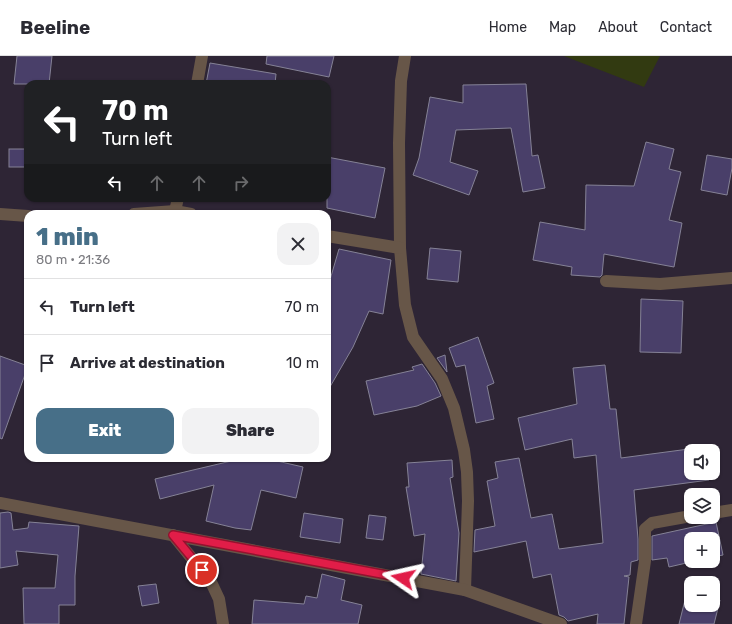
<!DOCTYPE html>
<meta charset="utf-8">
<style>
:root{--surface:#fff;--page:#f2f2f3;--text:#2b2b33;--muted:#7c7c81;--line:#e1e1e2;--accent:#476f88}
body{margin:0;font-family:Rubik,sans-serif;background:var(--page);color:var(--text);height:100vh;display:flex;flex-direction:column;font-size:15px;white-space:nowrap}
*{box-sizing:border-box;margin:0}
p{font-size:13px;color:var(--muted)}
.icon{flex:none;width:22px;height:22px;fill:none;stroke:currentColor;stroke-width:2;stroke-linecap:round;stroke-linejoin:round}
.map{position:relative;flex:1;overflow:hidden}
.panel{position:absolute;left:24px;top:154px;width:307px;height:252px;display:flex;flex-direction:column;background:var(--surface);border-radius:12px;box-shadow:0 1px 3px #0004}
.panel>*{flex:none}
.top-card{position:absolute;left:24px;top:24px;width:307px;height:122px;border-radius:12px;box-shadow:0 1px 3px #0004;background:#202124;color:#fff;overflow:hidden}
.buttons{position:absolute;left:684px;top:388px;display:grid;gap:8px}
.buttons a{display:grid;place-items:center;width:36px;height:36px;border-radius:8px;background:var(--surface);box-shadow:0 1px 3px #0004;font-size:20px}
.pin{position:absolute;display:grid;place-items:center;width:34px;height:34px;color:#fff;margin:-17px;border:2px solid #fff;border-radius:50%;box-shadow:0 1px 4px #0007}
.me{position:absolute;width:44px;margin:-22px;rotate:281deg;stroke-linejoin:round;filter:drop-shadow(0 0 3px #0008)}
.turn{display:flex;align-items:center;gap:14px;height:84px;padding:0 12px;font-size:18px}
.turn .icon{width:52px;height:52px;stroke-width:2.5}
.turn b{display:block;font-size:28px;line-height:34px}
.lanes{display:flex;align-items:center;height:38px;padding:0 12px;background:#0003;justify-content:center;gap:20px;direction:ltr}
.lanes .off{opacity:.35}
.round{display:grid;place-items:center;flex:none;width:42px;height:42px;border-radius:12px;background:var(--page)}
.headline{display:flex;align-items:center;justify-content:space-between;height:68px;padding:0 12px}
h1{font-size:24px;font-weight:800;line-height:30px;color:var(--accent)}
.cta{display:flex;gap:8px;margin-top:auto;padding:8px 12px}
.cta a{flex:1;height:46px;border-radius:12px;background:var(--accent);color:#fff;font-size:16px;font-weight:800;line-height:46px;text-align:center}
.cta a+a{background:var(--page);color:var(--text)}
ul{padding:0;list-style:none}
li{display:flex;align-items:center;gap:12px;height:56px;padding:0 12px;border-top:1px solid var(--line)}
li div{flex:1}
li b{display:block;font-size:15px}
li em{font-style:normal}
header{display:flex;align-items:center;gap:24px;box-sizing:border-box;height:56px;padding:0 20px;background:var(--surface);border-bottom:1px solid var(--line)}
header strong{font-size:19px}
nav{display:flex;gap:22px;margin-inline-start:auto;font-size:14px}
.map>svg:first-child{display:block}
</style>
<header>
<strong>Beeline</strong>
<nav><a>Home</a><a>Map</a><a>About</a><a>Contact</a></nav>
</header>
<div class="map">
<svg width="732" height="568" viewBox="0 0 732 568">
<rect width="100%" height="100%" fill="#2e2535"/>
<polygon fill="#323a11" points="564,0 660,0 644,31"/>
<g fill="#493f69" stroke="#858296">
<polygon points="17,0 52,0 49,28 14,28"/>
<polygon points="267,0 334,0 329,21 266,8"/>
<polygon points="210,7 276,18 275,28 206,28"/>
<polygon points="526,28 532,100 538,99 545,132 523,136 511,72 456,74 450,106 478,115 469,139 413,119 419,102 430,41 463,47 463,29"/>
<polygon points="646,86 674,93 669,113 681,116 669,164 682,167 674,211 604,198 602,219 600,221 571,219 572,211 533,204 540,166 585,174 586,129 634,130"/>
<rect x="9" y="93" width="19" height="18"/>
<polygon points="707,99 732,103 732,112 727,139 701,134"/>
<polygon points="327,101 385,112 375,162 327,152"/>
<polygon points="430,192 461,195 458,226 427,223"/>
<polygon points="339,193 391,204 383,258 369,255 353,291 327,336 327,234"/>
<polygon points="641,243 683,245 681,297 640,296"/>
<polygon points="478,281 494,327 487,330 494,363 476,367 465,309 456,311 449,292"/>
<polygon points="445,299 447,316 437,302"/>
<polygon points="0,300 28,310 2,383 0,382"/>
<polygon points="422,308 435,327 441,340 417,350 374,359 366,325 414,314 412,311"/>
<polygon points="605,309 610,353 616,353 621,402 704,391 705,395 691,395 691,417 708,417 709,424 634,434 638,483 638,504 631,506 630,519 624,520 629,521 624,568 597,568 598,558 568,565 564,561 559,559 551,518 533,522 526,485 474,496 475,474 495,470 487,425 498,422 495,406 519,402 531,462 552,458 559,493 603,487 596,399 574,402 572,383 525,394 518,362 577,348 573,312"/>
<polygon points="244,402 264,402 303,411 296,442 261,434 251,474 235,472 206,465 214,429 160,443 155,423"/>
<polygon points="452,404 453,421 450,422 459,477 456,525 421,518 425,478 414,480 406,431 409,431 407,407"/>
<polygon points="8,456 11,457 13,474 28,472 29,466 79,470 75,520 75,549 59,549 59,568 24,568 23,532 55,532 58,499 16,495 18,509 0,512 0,457"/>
<polygon points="304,457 343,463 340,487 300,481"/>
<polygon points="369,459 386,461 383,484 366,482"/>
<polygon points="716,466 723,499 713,501 713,483 691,483 691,505 695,505 669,511 667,502 652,504 652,480"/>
<polygon points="322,518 345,524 341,544 362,549 358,568 252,568 254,544 304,548 306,540 317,542"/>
<polygon points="156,528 159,547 142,550 138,530"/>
<polygon points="687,536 691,537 691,549 713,549 713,542 720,544 714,568 679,568"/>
</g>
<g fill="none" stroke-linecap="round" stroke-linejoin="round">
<g stroke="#675648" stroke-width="12">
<polyline points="405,0 401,25 399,87 400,192 405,249 413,281 442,323 454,352 464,394 467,416 468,445 465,534"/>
<polyline points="197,28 202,0"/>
<polyline points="175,155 178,142"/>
<polyline points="0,158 28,160"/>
<polyline points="134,158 175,155 191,158"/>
<polyline points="327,180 400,192"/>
<polyline points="606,225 660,228 732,222"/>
<polyline points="0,447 465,534 561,568"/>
<polyline points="713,457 732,454"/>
<polyline points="173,479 211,526 219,543 223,568"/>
<polyline points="636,568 645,505 645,473 652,467 691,460"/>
</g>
</g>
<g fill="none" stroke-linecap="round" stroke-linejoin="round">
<g stroke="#92132f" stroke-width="10">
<polyline id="route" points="202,514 173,479 403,522"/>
</g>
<use href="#route" stroke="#e11d48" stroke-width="7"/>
</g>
</svg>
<div class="buttons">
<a><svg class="icon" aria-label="sound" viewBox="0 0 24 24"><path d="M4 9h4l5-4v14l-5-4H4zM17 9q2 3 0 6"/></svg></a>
<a><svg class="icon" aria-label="layers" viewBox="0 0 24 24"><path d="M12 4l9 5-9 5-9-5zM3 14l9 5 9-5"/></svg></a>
<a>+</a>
<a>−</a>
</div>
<div class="pin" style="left:202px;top:514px;background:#d93025"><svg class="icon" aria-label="arrive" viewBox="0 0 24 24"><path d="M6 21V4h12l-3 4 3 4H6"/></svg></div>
<svg class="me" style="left:403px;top:522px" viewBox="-20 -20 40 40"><path d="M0-17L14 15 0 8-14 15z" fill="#e11d48" stroke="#fff" stroke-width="4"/></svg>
<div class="top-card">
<div class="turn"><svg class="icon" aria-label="left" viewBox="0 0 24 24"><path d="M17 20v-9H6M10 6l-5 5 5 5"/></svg><div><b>70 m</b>Turn left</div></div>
<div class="lanes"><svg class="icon" aria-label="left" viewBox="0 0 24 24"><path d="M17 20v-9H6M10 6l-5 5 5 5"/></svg><svg class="icon off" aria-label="ahead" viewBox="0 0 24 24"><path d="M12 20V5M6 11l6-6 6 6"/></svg><svg class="icon off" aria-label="ahead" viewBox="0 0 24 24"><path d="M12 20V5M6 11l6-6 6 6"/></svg><svg class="icon off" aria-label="right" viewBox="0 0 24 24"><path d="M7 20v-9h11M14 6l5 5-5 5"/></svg></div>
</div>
<section class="panel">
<div class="headline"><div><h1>1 min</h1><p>80 m · 21:36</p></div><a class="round"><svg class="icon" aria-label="close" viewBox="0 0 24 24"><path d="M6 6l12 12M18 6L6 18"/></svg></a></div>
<ul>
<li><svg class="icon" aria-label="left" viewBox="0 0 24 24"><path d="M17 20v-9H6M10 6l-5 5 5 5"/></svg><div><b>Turn left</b></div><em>70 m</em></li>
<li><svg class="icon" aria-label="arrive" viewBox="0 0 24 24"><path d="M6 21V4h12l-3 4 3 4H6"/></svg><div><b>Arrive at destination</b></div><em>10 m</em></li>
</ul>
<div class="cta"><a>Exit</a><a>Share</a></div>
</section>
</div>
